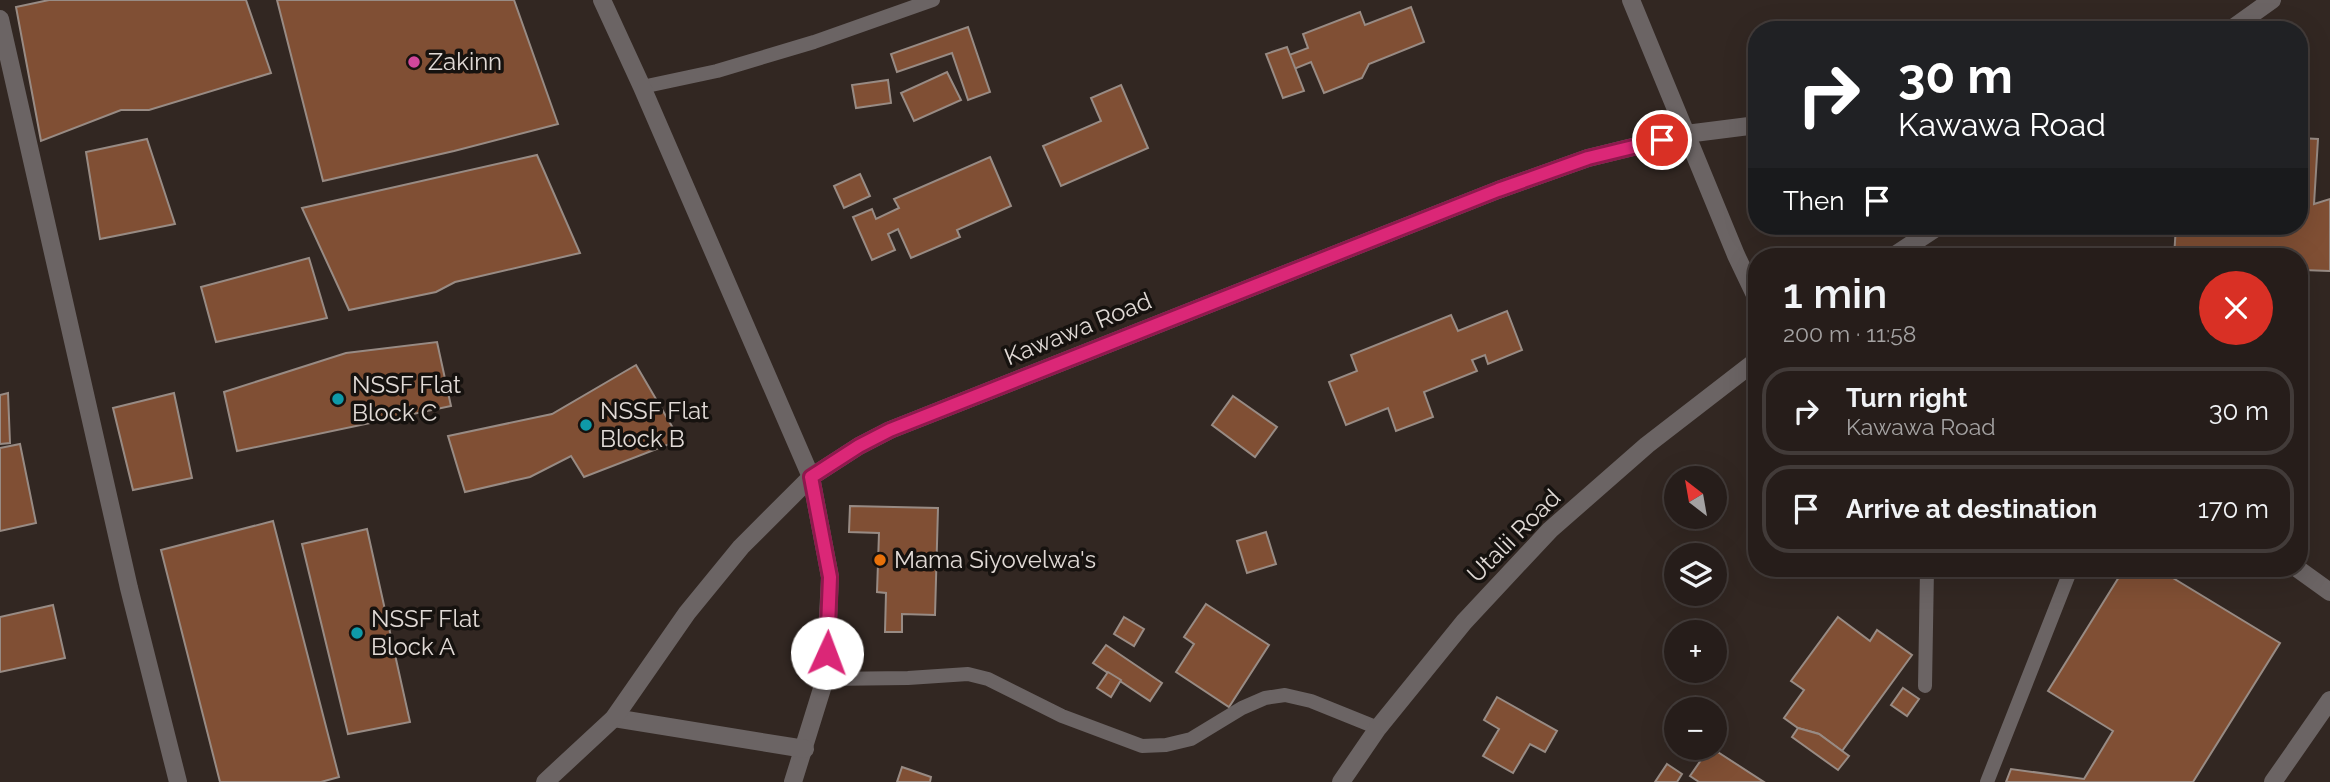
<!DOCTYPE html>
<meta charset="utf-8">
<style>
:root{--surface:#261d1a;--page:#2e2623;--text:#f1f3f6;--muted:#a4a2a2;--line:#423b39}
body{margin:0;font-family:Raleway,sans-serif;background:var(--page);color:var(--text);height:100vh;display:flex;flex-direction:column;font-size:26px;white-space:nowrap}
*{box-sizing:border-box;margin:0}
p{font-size:23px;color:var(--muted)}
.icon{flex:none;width:38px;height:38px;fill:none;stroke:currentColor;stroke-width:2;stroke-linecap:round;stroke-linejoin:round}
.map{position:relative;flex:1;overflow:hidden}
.panel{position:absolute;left:1748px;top:248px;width:560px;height:329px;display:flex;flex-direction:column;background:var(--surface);border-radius:28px;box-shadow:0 7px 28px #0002,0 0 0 2px var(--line)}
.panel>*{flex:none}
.banner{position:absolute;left:1748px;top:21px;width:560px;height:214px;border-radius:28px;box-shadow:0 7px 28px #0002,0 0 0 2px var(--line);background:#202124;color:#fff;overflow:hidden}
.needle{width:46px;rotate:329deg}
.fabs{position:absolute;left:1664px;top:466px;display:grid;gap:14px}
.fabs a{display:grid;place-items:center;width:63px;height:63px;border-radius:50%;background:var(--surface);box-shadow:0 7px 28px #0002,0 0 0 2px var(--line);font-size:35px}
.pin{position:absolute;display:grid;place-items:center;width:60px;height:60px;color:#fff;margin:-30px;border:4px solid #fff;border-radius:50%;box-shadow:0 2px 7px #0007}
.me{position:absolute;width:77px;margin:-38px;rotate:2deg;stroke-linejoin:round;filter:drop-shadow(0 0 5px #0008)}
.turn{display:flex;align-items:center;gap:24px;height:147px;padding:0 35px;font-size:32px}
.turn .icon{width:91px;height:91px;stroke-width:2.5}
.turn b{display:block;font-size:49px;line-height:60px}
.then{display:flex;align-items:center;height:66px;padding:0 35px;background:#0003;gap:14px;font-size:26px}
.round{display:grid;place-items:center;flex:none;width:74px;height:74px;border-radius:37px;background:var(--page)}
.head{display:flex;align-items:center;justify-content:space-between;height:119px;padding:0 35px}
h1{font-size:42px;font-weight:600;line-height:52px}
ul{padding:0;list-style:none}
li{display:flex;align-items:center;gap:21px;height:88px;margin:0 14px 10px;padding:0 21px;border:4px solid var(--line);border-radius:28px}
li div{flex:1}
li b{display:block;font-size:26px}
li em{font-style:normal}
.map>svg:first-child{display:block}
</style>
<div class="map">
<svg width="2330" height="782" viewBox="0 0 2330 782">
<rect width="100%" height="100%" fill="#322722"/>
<g fill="#804f34" stroke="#988b84" stroke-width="2">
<polygon points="49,0 246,0 271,73 149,110 121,110 41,141 16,7"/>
<polygon points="277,0 514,0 558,124 454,151 323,181"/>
<polygon points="1411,7 1424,42 1369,64 1362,78 1324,93 1311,62 1294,69 1289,55 1308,48 1303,34 1360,12 1365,25"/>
<polygon points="968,27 990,92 968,100 952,53 897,72 891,54"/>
<polygon points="1287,47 1304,91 1283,98 1266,54"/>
<polygon points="947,72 961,100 914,121 901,93"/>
<polygon points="888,80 891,103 856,108 852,85"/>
<polygon points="1121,85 1148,148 1061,186 1043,146 1101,121 1091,98"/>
<polygon points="2300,138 2318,139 2314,204 2330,199 2330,271 2303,270 2300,298 2300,257 2174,257 2176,226 2300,226"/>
<polygon points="147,139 175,224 100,239 86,152"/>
<polygon points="537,155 580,253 455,282 436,292 349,310 302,208"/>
<polygon points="990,157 1011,206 957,230 960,237 911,258 898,229 888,234 895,250 872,260 853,217 872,209 876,219 899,208 894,199"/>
<polygon points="860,174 870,196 844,208 834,186"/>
<polygon points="309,258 327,318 216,342 201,287"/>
<polygon points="1507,311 1522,350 1488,364 1485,355 1472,360 1477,371 1424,392 1433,417 1396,431 1388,408 1346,425 1329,382 1357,371 1351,355 1451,315 1458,331"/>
<polygon points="437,342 451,406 237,451 224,392 346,353"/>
<polygon points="636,365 680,440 584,477 571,456 530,477 465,492 448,436 552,414"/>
<polygon points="8,393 10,443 0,444 0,395"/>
<polygon points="174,393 192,478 133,490 113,408"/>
<polygon points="1233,396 1277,427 1255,457 1212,425"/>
<polygon points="20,444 36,523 0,531 0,448"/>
<polygon points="850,506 938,508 935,615 902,614 902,632 885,632 886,593 877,592 879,533 849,532"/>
<polygon points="273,521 339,777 321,782 220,782 161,550"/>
<polygon points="367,529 410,722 348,734 302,544"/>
<polygon points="1266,532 1276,564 1247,573 1237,541"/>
<polygon points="2124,569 2158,569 2280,643 2193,782 2006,782 2011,769 2084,779 2113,731 2048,691"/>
<polygon points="1206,604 1269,645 1229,707 1176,672 1194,644 1184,637"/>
<polygon points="53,605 65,658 0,672 0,617"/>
<polygon points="1124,617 1144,629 1134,646 1114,634"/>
<polygon points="1838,617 1870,641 1877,630 1912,655 1842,751 1819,734 1798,728 1784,718 1804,690 1791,681"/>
<polygon points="1106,645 1162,683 1150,701 1093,663"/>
<polygon points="1108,672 1121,680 1111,697 1097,688"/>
<polygon points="1903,688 1919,699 1907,716 1891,705"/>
<polygon points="1497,697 1557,731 1545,752 1530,744 1513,773 1483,756 1499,729 1484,720"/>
<polygon points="1798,728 1819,734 1849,756 1838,770 1792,737"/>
<polygon points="1710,747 1764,782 1699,782 1690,776"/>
<polygon points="1667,764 1682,774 1677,782 1655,782"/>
<polygon points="902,767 931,777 930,782 897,782"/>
</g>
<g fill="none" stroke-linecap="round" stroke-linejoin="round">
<g stroke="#6b6464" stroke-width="14">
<polyline points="642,87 717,71 814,42 933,0"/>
<polyline points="825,679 908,678 968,674 988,679 1062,716 1142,746 1166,745 1191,739 1242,708 1265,698 1285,695 1311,701 1378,728"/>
<polyline points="1925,686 1927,569"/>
<polyline points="1987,782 2071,569"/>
</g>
<g stroke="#6b6464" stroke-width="18">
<polyline points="602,0 642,87 811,477 830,577 825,679 793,782"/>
<polyline points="1631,0 1736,255 1757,299"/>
<polyline points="0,19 129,588 178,782"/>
<polyline points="2230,30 2272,0"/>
<polyline points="1892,257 1939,226"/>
<polyline points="2298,569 2330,592"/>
<polyline points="614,718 805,749"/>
<polyline points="545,782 614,718 687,613 741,547 811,477 859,446 890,430 1498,190 1588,158 1686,134 1757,125"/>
<polyline points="1341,782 1378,728 1464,622 1550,530 1647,445 1757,360"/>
<polyline points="2273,782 2330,700"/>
</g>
</g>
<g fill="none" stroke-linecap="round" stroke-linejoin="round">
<g stroke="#8e194d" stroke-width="18">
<polyline id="route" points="827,653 830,577 811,477 859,446 890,430 1498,190 1588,158 1662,140"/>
</g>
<use href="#route" stroke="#db2777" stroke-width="12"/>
</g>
<circle fill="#d1479c" stroke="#16120f" stroke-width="2.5" cx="414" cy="62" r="7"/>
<g fill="#0f9aa8" stroke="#16120f" stroke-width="2.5">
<circle cx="338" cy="399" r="7"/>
<circle cx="586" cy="425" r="7"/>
<circle cx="357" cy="633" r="7"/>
</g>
<circle fill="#e8710a" stroke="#16120f" stroke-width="2.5" cx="880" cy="560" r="7"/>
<g text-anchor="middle" stroke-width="7" stroke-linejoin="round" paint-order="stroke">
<g font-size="24" fill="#e1dad6" stroke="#16120f" text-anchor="start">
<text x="428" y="70">Zakinn</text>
<text x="352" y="393">NSSF Flat<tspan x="352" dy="28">Block C</tspan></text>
<text x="600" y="419">NSSF Flat<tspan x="600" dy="28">Block B</tspan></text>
<text x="894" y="568">Mama Siyovelwa's</text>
<text x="371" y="627">NSSF Flat<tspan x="371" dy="28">Block A</tspan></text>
</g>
<g font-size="24" fill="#e1dad6" stroke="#16120f">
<text transform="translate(1078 329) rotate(-22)" y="8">Kawawa Road</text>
<text transform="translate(1514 536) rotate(-45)" y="8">Utalii Road</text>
</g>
</g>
</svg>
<div class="fabs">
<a><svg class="needle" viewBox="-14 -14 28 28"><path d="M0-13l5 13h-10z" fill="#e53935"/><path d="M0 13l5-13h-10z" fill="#a4a2a2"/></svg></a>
<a><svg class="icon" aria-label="layers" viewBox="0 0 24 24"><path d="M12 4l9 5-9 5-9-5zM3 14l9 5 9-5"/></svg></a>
<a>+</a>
<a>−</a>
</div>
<div class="pin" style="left:1662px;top:140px;background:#d93025"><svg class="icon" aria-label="arrive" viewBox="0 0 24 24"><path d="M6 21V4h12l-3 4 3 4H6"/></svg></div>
<svg class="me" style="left:827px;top:653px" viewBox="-20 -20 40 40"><circle r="19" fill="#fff"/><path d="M0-13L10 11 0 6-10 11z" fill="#db2777"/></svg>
<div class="banner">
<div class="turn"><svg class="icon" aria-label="right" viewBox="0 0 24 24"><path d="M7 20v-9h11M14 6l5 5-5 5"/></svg><div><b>30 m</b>Kawawa Road</div></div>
<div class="then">Then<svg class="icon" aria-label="arrive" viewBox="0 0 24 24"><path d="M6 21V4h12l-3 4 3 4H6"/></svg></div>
</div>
<section class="panel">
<div class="head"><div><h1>1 min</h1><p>200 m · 11:58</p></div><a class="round" style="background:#d93025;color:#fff"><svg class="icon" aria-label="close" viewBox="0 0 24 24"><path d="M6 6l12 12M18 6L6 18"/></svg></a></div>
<ul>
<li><svg class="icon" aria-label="right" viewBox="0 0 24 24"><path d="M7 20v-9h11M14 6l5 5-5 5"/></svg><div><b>Turn right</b><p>Kawawa Road</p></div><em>30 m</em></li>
<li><svg class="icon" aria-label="arrive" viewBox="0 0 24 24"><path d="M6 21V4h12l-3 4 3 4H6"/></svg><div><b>Arrive at destination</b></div><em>170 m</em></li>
</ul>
</section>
</div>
